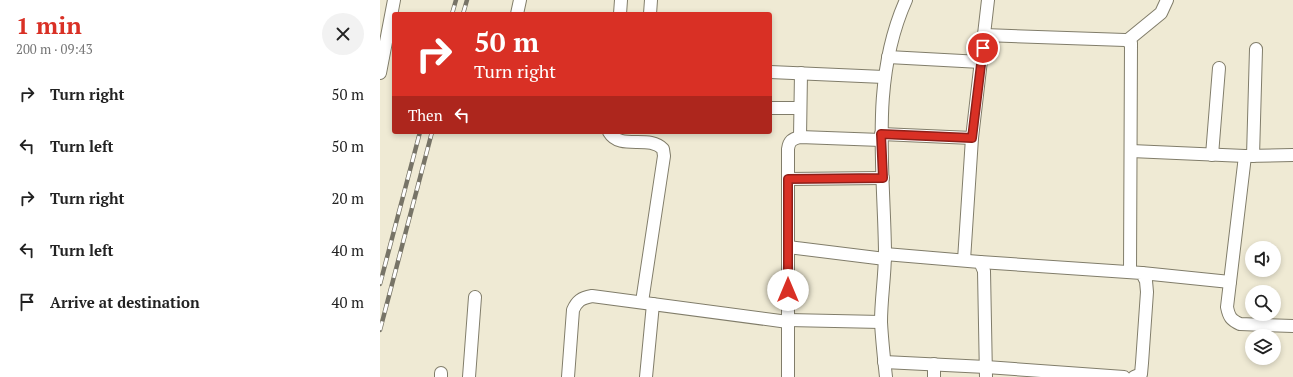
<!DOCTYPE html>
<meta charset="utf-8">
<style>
:root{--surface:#fff;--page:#f2f2f2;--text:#222;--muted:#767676;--accent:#d93025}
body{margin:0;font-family:"PT Serif",serif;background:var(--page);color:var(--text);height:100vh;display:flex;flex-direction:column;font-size:15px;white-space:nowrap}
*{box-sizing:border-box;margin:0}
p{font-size:13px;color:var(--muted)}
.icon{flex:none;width:22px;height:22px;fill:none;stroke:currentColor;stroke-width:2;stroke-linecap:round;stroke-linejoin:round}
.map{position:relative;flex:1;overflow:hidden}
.sheet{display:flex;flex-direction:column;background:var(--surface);width:380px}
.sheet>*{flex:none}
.top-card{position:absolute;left:12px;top:12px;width:380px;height:122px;border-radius:4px;box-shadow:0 2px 6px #0003;background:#d93025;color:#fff;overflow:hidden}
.tools{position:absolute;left:865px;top:241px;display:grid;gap:8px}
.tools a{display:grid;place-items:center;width:36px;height:36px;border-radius:50%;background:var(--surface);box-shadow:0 2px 6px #0003;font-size:20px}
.pin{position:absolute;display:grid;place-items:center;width:34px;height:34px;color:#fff;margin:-17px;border:2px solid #fff;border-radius:50%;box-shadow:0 1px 4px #0007}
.me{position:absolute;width:44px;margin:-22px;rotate:0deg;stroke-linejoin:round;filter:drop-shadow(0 0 3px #0008)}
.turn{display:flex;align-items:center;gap:14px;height:84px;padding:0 16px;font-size:18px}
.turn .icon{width:52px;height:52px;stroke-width:2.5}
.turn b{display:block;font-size:28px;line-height:34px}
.then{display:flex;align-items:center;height:38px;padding:0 16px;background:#0003;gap:8px;font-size:15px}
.round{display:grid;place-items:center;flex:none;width:42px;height:42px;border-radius:21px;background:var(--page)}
.headline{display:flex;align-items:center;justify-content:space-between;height:68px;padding:0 16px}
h1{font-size:24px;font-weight:700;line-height:30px;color:var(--accent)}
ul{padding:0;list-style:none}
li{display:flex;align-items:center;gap:12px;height:52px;padding:0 16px}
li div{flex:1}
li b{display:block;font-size:15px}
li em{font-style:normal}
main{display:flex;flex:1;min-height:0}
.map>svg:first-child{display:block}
</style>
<main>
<section class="sheet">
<div class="headline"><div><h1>1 min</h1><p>200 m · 09:43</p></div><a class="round"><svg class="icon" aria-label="close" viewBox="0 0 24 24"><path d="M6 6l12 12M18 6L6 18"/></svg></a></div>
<ul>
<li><svg class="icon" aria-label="right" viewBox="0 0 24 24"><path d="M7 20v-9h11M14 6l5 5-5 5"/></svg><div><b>Turn right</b></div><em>50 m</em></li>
<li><svg class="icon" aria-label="left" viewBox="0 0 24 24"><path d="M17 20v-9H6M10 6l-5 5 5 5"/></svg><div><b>Turn left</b></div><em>50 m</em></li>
<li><svg class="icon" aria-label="right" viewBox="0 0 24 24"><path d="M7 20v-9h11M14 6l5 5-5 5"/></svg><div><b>Turn right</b></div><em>20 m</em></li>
<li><svg class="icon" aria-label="left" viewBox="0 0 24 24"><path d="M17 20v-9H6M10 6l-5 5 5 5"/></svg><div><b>Turn left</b></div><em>40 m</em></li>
<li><svg class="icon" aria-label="arrive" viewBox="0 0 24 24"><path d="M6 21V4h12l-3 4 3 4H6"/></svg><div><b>Arrive at destination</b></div><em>40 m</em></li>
</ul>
</section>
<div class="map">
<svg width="913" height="377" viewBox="0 0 913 377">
<rect width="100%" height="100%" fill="#efead4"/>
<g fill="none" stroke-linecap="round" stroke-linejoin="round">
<g stroke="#817d6a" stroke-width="14">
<g id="street">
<polyline points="137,14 140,0"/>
<polyline points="240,14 241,0"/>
<polyline points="270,14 271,0"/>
<polyline points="604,35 745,40 751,43 750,272"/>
<polyline points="748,40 781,13 787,0"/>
<polyline points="508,57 601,62"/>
<polyline points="390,72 504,77"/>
<polyline points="0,73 14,0"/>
<polyline points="390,108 420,108"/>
<path d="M229,132c11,19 40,2 54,17l1,7 -22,146"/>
<polyline points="501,134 592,138"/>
<polyline points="420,137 421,73"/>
<polyline points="751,151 865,156 913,155"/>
<polyline points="832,155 839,68"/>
<path d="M865,156l-18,151c2,10 4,13 13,17l53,2"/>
<polyline points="873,156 876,49"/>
<polyline points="408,179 503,178"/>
<polyline points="408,247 505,259"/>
<polyline points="505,254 600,262 604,271 606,377"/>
<polyline points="584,260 592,138 608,0"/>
<polyline points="600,262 762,273 766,281 767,292 762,363 761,374 754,377"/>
<polyline points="762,273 850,282"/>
<polyline points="408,320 501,322"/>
<polyline points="504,362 606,367 744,377"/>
<polyline points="554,364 554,377"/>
<polyline points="61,377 61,373"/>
<polyline points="89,377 95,297"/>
<path d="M188,377l5,-67c4,-9 8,-12 19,-14l196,26"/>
<polyline points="266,377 273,304"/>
<path d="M408,377v-228c1,-8 4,-10 12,-12l81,3"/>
<path d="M506,377c-2,-18 -4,-36 -5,-55 0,-23 4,-46 4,-70 -1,-84 -15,-172 21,-252"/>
</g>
</g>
<use href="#street" stroke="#fff" stroke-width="12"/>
<g stroke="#777467" stroke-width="4.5">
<g id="rail">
<polyline points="72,14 76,0"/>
<polyline points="83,14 87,0"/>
<polyline points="0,284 40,132"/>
<polyline points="0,330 52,132"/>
</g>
</g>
<use href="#rail" stroke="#fff" stroke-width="3" stroke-dasharray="9" stroke-linecap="butt"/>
</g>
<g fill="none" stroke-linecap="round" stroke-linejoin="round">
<g stroke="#8d1f18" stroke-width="10">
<polyline id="route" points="408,290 408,179 503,178 501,134 592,138 603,48"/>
</g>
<use href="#route" stroke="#d93025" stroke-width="7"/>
</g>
</svg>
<div class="tools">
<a><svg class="icon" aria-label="sound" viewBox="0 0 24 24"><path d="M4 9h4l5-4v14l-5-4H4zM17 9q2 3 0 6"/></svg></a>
<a><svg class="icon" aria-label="search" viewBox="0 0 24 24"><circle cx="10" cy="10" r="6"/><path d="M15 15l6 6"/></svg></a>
<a><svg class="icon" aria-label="layers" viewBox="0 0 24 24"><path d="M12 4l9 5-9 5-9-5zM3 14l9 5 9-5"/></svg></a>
</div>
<div class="pin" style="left:603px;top:48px;background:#d93025"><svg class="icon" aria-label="arrive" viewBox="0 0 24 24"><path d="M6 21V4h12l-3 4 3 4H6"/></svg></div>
<svg class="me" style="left:408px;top:290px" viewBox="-20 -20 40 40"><circle r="19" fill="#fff"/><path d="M0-13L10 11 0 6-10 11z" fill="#d93025"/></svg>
<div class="top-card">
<div class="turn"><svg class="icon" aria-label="right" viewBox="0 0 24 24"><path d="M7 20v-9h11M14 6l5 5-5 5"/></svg><div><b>50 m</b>Turn right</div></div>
<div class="then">Then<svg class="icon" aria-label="left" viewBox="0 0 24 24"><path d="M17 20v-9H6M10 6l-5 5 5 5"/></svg></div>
</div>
</div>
</main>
